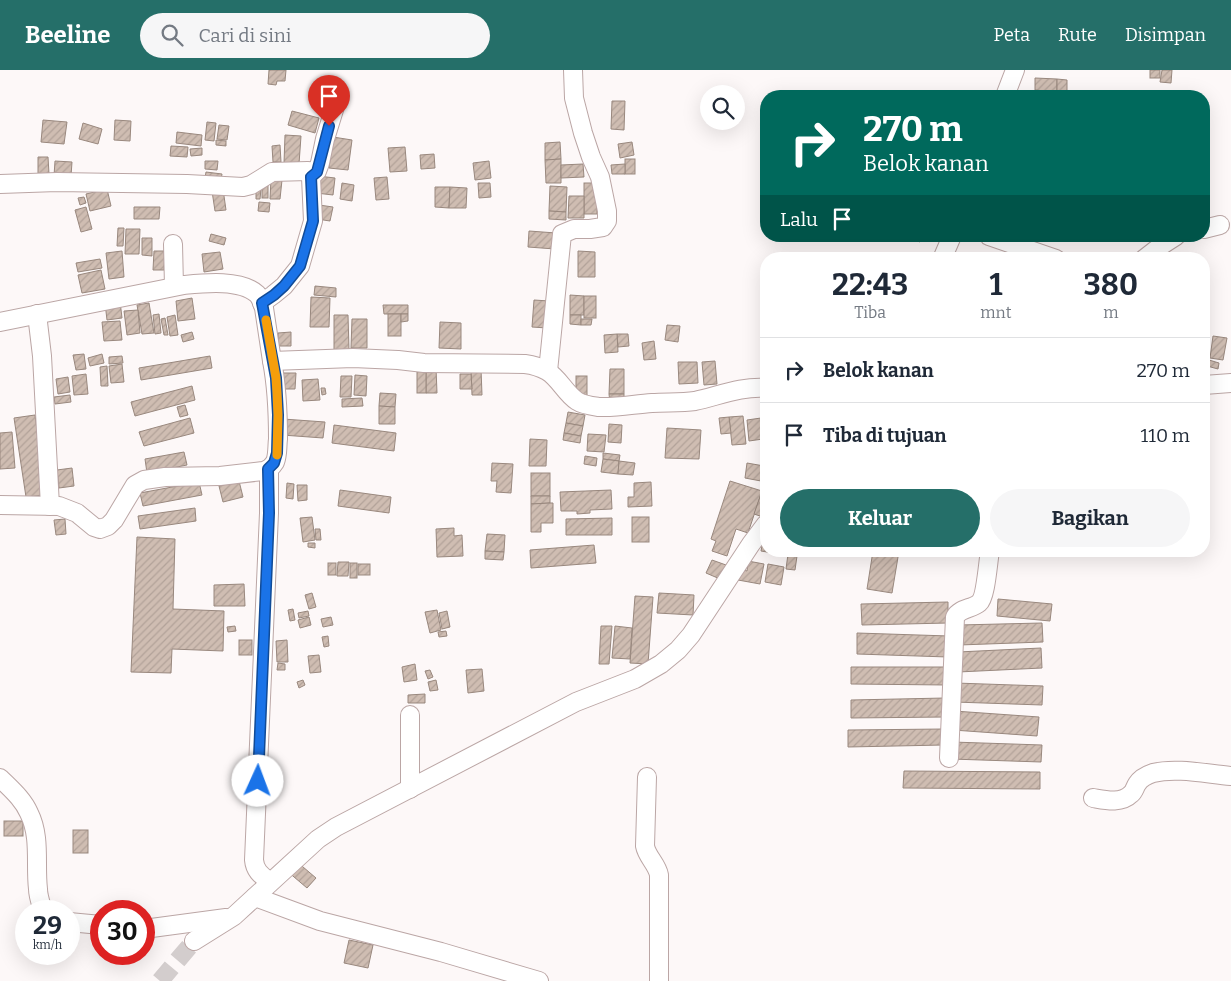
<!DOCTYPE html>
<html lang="id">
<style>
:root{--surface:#fff;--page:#f6f6f7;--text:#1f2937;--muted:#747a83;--line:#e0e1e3;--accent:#256f69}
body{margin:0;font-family:Bitter,serif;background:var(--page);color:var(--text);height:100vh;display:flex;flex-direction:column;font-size:19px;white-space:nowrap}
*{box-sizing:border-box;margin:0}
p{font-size:16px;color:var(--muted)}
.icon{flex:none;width:28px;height:28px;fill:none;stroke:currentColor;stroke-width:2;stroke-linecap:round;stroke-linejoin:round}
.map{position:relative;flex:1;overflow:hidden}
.details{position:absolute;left:760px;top:182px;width:450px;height:305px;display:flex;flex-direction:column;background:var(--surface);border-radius:20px;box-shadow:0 5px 20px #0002}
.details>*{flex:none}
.hud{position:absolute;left:760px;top:20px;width:450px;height:152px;border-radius:20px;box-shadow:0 5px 20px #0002;background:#00695c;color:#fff;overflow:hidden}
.fabs{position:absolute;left:700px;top:15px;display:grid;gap:10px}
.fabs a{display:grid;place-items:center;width:45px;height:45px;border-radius:50%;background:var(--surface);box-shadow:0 5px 20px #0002;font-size:25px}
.speed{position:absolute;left:15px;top:830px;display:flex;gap:10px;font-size:25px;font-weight:700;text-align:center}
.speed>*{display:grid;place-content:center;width:65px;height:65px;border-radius:50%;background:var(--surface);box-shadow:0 5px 20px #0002;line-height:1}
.speed small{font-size:12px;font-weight:400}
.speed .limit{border:8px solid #d22;background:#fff;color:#111}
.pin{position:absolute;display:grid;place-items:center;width:42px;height:42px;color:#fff;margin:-51px -21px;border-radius:50% 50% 50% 0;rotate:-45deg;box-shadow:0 0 5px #0007}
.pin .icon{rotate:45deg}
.me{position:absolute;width:55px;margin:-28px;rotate:2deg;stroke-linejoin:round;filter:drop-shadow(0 0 4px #0008)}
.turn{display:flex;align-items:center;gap:18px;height:105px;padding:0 20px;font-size:22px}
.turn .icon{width:65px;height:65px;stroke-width:2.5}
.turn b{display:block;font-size:35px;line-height:42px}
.then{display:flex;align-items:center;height:48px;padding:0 20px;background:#0003;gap:10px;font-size:19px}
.eta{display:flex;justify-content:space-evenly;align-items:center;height:85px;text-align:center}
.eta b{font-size:30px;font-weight:700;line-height:35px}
.cta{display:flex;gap:10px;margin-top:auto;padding:10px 20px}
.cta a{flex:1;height:58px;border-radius:30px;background:var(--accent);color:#fff;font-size:20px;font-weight:700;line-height:58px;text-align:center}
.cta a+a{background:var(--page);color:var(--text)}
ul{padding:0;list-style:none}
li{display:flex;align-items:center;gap:15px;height:65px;padding:0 20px;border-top:1px solid var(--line)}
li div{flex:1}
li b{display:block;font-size:19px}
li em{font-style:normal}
header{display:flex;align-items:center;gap:30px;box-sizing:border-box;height:70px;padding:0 25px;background:var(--accent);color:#fff}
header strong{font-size:24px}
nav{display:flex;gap:28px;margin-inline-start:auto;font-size:18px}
.search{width:350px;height:45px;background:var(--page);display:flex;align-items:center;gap:12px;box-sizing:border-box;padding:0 18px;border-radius:28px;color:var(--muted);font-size:19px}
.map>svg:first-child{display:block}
</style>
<header>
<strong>Beeline</strong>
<div class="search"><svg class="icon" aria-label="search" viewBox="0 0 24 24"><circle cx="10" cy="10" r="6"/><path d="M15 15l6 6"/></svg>Cari di sini</div>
<nav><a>Peta</a><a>Rute</a><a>Disimpan</a></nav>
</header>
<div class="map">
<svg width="1231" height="911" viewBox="0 0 1231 911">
<defs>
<pattern id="building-hatch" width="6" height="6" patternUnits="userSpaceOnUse" patternTransform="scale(1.25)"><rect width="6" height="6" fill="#cfbdb2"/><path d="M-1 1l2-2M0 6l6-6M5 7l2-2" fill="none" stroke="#b2a299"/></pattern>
</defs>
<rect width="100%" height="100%" fill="#fdf8f8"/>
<g fill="url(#building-hatch)" stroke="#99887e">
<polygon points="269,0 286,0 285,11 277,11 276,15 268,14"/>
<rect x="1150" y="0" width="10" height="8"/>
<polygon points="1162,0 1172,0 1171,13 1160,12"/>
<polygon points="1035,8 1057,9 1057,22 1035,20"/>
<polygon points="1057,9 1067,10 1067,22 1057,22"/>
<polygon points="612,31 625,31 624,60 611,59"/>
<polygon points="292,41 319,48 315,63 288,55"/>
<polygon points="43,50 67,52 64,74 41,72"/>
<polygon points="115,50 131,51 130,71 114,70"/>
<polygon points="207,52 216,53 214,71 205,70"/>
<polygon points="83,53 102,59 98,74 79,69"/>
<polygon points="219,55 229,56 227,70 217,69"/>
<polygon points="177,62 202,65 201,76 176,73"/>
<polygon points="285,65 301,66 299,94 284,93"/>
<polygon points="333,67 352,70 348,100 329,98"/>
<polygon points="216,70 226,71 226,76 216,75"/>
<polygon points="560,72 561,89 545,90 545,73"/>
<polygon points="632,72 634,85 620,88 618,74"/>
<polygon points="280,75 281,92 273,92 272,76"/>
<polygon points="171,76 188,77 187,87 170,86"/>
<polygon points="405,77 407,101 390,102 388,78"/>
<polygon points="202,78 202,85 191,86 190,79"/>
<polygon points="434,84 435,98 421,99 420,85"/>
<polygon points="38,87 48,87 49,104 38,105"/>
<polygon points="561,89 561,113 546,113 545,90"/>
<rect x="625" y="89" width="10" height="15"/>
<polygon points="55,91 72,92 71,106 54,106"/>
<polygon points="205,91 218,91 217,100 205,99"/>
<polygon points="489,91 491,108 475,110 473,93"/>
<polygon points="583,94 584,107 561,108 561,95"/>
<polygon points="625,94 625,104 612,104 611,95"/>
<polygon points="206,102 222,104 221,110 205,108"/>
<polygon points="318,106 335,108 333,125 316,123"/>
<polygon points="387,107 389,129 376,130 374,108"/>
<polygon points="271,109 282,110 280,129 270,129"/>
<polygon points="342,113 354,115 352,131 340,129"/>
<polygon points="478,113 490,113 491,127 479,128"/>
<rect x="584" y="113" width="13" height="31"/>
<rect x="262" y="114" width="6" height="14"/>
<polygon points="550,116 567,117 566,142 549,141"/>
<polygon points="435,117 450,117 449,138 435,137"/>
<polygon points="450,117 467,118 466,138 449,138"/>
<polygon points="107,119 111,136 90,141 86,124"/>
<polygon points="223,119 226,140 215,141 212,121"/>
<polygon points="256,119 261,119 260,129 256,129"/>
<polygon points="569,126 584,126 584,148 568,148"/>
<polygon points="84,127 86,133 80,135 78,128"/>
<polygon points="259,132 270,133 269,142 258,141"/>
<polygon points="319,135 333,137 330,151 317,149"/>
<polygon points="86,137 92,159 81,162 75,140"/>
<polygon points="134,137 160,137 159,149 134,149"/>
<polygon points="549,141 566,142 566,150 549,149"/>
<polygon points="118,158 124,158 123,176 117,176"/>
<polygon points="126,159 140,159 139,184 125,184"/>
<polygon points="529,161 556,163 555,179 528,177"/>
<polygon points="211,164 226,168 224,175 209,171"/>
<polygon points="908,166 922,166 920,172"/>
<polygon points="142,168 152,168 152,186 142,185"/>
<polygon points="122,181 124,207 109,209 106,183"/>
<polygon points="154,181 165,181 164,200 153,200"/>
<polygon points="578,181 595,182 595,207 578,207"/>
<polygon points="220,182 223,199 204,202 202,184"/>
<polygon points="100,189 102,198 78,202 76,193"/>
<polygon points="101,200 105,219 82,223 78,205"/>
<polygon points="315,216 336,218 336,227 314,225"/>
<polygon points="570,225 584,226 584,245 570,245"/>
<rect x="584" y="226" width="12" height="22"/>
<polygon points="311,227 330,228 329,257 310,257"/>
<polygon points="192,228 195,249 178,251 176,231"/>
<polygon points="534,230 549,231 547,258 532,257"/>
<polygon points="120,231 122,248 107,250 105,233"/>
<polygon points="149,233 154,263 142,264 137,235"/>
<polygon points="383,235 408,235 408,244 384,244"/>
<polygon points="138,240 140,263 127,265 124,241"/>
<polygon points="159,244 161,263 155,264 153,245"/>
<rect x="388" y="244" width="13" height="22"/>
<polygon points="401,244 408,244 408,251 401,252"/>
<polygon points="175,245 178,265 170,266 167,247"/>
<polygon points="334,245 348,245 349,280 334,280"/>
<polygon points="570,245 581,245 581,255 570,254"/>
<polygon points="165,248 168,265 164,265 161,249"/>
<polygon points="352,249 367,249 367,278 351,278"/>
<polygon points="581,249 592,249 591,255 581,255"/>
<polygon points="120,251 122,270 104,271 102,252"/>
<polygon points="440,252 461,253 461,279 439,278"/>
<polygon points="667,255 680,256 678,272 665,270"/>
<polygon points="192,262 194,269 183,272 181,265"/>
<polygon points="291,262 291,276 278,276 278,263"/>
<polygon points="617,264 628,264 629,276 618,277"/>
<polygon points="617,264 618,282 605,283 604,265"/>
<polygon points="1213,266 1227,268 1223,290 1210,288"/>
<polygon points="654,271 656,289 644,290 642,273"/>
<polygon points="84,284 86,299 76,300 73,285"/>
<polygon points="102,284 104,293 90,296 88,288"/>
<polygon points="122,286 123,293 109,294 109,287"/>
<polygon points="210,286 212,298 141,310 139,298"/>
<polygon points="1209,290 1219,293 1218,299 1207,296"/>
<polygon points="715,291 717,314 704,315 702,292"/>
<polygon points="678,292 697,292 698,313 679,314"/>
<polygon points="122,294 124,312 111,313 109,296"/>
<polygon points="107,296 108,316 101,316 100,297"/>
<polygon points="436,298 437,323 426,323 426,299"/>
<rect x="417" y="299" width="9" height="24"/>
<polygon points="471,299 481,299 482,325 472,325"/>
<polygon points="610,299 624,299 624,324 609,324"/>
<polygon points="282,303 296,303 295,319 282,319"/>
<polygon points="86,304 88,324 74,325 72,306"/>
<polygon points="460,304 471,304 472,319 460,319"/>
<polygon points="355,305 367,306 366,326 354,325"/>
<polygon points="341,306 352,306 351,327 340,327"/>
<rect x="576" y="306" width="11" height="20"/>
<polygon points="68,307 70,322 58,324 56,309"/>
<polygon points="318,309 320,330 303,331 302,310"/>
<polygon points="192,316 195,330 135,346 131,332"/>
<polygon points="321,318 325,318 326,324 322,325"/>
<polygon points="380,323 396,324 395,337 379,336"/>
<polygon points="609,324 624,324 624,333 610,333"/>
<polygon points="70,325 71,332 55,334 54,327"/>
<polygon points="362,328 363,336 342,337 342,329"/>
<polygon points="185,335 188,345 180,347 177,337"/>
<polygon points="379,336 395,337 395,354 379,354"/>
<polygon points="568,342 585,345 583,356 566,353"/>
<polygon points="35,345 46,425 26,427 14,348"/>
<polygon points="743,346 746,374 732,375 729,347"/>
<polygon points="729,347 731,363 721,364 719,348"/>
<polygon points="766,347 766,369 763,369 761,348"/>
<polygon points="190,348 194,363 144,376 139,362"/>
<polygon points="761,348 763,369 749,371 747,350"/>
<polygon points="283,349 325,352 323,368 282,365"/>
<polygon points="566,353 583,356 581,366 564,363"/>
<polygon points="609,354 622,355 621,373 608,372"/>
<polygon points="334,355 396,363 394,381 332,373"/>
<polygon points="667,358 701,360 699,389 665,388"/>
<polygon points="12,362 15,398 0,399 0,363"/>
<polygon points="564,363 581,366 580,373 563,370"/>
<polygon points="588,364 606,365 604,382 587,381"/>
<polygon points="530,369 547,370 546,396 529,396"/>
<polygon points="184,382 187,395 147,403 145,389"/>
<polygon points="603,383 620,385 619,391 603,389"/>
<polygon points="585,386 597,388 596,396 584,394"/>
<polygon points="603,389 619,391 618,404 601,402"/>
<polygon points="619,391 635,393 633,405 618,404"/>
<polygon points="492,393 513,394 511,423 496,422 497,411 491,411"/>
<polygon points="747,393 764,396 761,411 745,408"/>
<polygon points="72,398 74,416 59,418 57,400"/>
<rect x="531" y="403" width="19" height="23"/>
<polygon points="239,411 243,427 223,432 219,416"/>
<polygon points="730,411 762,421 748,463 736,459 727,486 712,481 716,471 711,469"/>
<polygon points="199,412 202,425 143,436 140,423"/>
<polygon points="651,412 652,436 628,437 628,427 634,427 634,413"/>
<polygon points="287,413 294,414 293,429 286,428"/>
<polygon points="297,415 307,415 307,430 298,431"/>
<polygon points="340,420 391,427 389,443 338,436"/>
<polygon points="611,420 612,439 590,440 590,443 577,444 577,441 561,441 560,422"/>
<polygon points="762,421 766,423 766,437 763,447 754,444"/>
<polygon points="531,426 550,426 550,433 531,434"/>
<polygon points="550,433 553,433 553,453 541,453 541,462 531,462 531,434"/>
<polygon points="195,438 196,451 140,459 138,446"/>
<polygon points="312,447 315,470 303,472 300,448"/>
<rect x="632" y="447" width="17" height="25"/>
<polygon points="612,448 612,465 566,465 566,449"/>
<polygon points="65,449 66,464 56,465 54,450"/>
<polygon points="454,458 454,466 462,465 463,486 437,487 436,459"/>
<polygon points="315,459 320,459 321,470 316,470"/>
<polygon points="487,464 505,465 504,482 485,481"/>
<polygon points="764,466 766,466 766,481 786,481 785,485 761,481"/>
<polygon points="137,467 175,469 173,539 224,541 223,581 172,579 171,603 131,602"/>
<polygon points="308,473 315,473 315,478 308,477"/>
<polygon points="594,475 596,493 531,498 530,480"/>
<polygon points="485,481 504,482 503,490 485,489"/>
<polygon points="788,481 798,481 797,486 788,484"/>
<polygon points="873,481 899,481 892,523 867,519"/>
<polygon points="788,484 797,486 795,500 786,499"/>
<polygon points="712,490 726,495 720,509 706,503"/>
<polygon points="748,491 764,494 760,514 738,510 740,499 747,501"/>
<polygon points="338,492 349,492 348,506 337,506"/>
<rect x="328" y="493" width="8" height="12"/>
<rect x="350" y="493" width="7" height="15"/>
<rect x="358" y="494" width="12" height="11"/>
<polygon points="768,494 784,497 781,515 765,512"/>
<polygon points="244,514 245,536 214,536 214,515"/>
<polygon points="312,523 316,537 309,539 305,525"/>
<polygon points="659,523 694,525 693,545 657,543"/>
<polygon points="635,526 653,527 648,594 630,593"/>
<polygon points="998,529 1052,534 1050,551 997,546"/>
<polygon points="948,532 948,553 862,555 861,534"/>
<polygon points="293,539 295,550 290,551 288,540"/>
<polygon points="437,540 441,560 430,563 425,542"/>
<polygon points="308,541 309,546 299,548 298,543"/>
<polygon points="447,541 450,557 442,559 439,543"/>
<polygon points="309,547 311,555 300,558 298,550"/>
<polygon points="331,547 333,555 323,557 321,549"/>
<polygon points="1042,553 1043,572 959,575 959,555"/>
<polygon points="235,556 236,561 228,562 227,557"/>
<polygon points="601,556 612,556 609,594 599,594"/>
<polygon points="615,556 632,558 630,589 612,588"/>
<polygon points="446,561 447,566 439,567 438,562"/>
<polygon points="857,563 949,566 948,587 857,584"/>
<polygon points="328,566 329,576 324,577 322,567"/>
<rect x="239" y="570" width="13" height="15"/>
<polygon points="287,570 288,592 277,592 276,571"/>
<polygon points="1041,578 1042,598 958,602 958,582"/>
<polygon points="319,585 321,602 310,603 308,586"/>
<polygon points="278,593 285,594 285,600 277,600"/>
<polygon points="415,594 417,610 404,612 402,597"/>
<polygon points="851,597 946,597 946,615 851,614"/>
<polygon points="482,599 484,621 468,623 466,600"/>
<polygon points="430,600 433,607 428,609 425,601"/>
<polygon points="303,610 305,615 299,618 297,612"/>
<polygon points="436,610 438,620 430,621 428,612"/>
<polygon points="955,613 1043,616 1042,635 954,632"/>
<polygon points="425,624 425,633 408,633 408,625"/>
<polygon points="945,628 945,647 851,648 851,630"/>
<polygon points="954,641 1039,647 1037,666 953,660"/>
<polygon points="943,659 943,675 848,677 848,660"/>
<polygon points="952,672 1042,675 1041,692 951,689"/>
<polygon points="904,701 1040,702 1040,719 903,718"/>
<rect x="4" y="751" width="19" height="15"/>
<rect x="73" y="760" width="15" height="23"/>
<polygon points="296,791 316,808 307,818 287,801"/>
<polygon points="349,870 373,875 368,898 344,893"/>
</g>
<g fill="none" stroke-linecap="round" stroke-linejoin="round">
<polyline stroke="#d3cdcd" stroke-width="18" stroke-dasharray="18 9" stroke-linecap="butt" points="160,911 194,871"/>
<g stroke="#bba6a5" stroke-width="20">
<g id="minor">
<polyline points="1005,26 1015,0"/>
<polyline points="311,107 317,101 320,93 325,69 337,30"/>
<polyline points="0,114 57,112 187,114 243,117 251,115 272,102 308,101 311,107 313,151 300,196 284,216 273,225 262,233"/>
<polyline points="1204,159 1220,155"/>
<polyline points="989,166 1056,189"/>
<polyline points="173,174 174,216"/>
<polyline points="942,189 952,166"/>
<polyline points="1144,189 1162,175 1176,166"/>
<polyline points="37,244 42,286 50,436"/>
<path d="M0,252l184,-37c20,-2 57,-6 73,9 4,4 5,9 7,14l8,53 81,-3 45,2 26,3 101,1c8,1 15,3 22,7 12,7 18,22 30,30 6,4 15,5 22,6 18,1 36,-3 53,-4 14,-1 29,0 43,-2 23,-5 47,-15 71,-13"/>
<polyline points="548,301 562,164 574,159 590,159 603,157 607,151 607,141 600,107 591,87 583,63 574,28 573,0"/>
<polyline points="1204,315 1231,313"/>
<path d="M269,399v44l-15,347c1,11 7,15 16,22"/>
<path d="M0,435l59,1 18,7 17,14 6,2 8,-3 6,-6 21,-35 9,-5 21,-3 55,-1 43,-5c5,-1 9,-4 12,-9 3,-7 2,-16 3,-23 0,-27 -1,-52 -6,-78"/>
<path d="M949,688l6,-141c5,-9 17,-8 24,-14 7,-6 9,-42 11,-52"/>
<path d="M647,707l-2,69c2,11 12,18 14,29v106"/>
<path d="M0,708c11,11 23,21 29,35 12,24 6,51 9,76 0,7 3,15 5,22"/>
<polyline points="410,719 410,645"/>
<path d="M1093,728c12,2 28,6 38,-4 3,-2 4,-7 6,-10 3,-5 10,-9 16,-11 23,-6 54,1 78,3"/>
<polyline points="255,827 320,851 441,882 539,911"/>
<polyline points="69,852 101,855"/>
<polyline points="144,859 226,848"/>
<polyline points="194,871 234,846 318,769 336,757 576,632 635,609 661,594 678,580 691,565 751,474 766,454"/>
</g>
</g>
<use href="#minor" stroke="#fff" stroke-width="18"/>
</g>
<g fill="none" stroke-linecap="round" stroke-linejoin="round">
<g stroke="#114b97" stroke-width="12">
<polyline id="route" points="258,711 269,443 268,399 274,393 277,383 278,345 276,308 262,233 274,225 284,216 300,196 313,151 311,107 317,102 329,56"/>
</g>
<use href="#route" stroke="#1a73e8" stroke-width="9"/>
<polyline stroke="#f59e0b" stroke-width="9" points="266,250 276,308 277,323 278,345 277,385"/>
</g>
</svg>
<div class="fabs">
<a><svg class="icon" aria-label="search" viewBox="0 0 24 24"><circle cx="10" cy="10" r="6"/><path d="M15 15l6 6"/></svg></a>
</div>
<div class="speed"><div>29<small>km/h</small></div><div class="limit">30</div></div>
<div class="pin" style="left:329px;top:56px;background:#d93025"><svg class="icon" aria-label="arrive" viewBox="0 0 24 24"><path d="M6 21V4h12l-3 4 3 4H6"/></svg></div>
<svg class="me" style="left:258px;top:711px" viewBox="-20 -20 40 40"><circle r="19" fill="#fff"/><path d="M0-13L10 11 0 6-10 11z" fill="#1a73e8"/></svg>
<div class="hud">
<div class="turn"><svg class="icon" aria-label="right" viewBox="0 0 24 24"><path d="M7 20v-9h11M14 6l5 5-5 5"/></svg><div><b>270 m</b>Belok kanan</div></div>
<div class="then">Lalu<svg class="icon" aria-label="arrive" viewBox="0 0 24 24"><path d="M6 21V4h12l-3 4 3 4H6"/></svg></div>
</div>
<section class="details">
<div class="eta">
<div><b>22:43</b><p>Tiba</p></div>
<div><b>1</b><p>mnt</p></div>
<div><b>380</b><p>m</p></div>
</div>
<ul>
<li><svg class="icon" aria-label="right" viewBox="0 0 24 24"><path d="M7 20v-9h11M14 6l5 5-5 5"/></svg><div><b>Belok kanan</b></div><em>270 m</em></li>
<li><svg class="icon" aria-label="arrive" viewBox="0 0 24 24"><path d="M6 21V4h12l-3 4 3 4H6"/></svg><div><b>Tiba di tujuan</b></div><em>110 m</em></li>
</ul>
<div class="cta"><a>Keluar</a><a>Bagikan</a></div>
</section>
</div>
